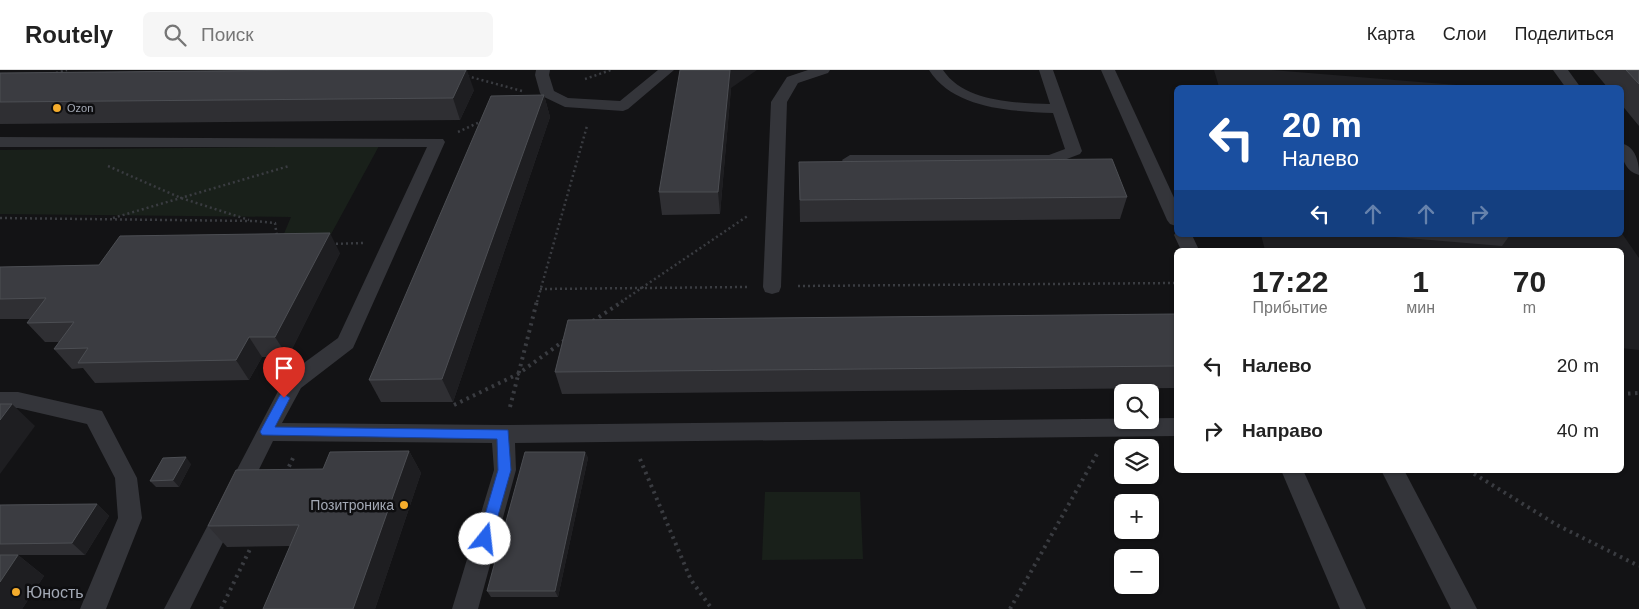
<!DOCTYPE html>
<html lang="ru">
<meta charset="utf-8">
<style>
:root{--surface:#fff;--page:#f6f6f6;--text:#222;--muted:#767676;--line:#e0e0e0}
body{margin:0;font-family:Helvetica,sans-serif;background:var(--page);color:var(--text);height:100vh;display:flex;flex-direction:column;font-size:19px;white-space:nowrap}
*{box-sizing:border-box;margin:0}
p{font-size:16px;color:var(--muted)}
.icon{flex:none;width:28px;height:28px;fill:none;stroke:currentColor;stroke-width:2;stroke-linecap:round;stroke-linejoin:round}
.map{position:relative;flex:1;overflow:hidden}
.side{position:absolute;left:1174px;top:178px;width:450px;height:225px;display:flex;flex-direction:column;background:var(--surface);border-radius:8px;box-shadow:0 1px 4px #0004}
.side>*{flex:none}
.guide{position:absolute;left:1174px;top:15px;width:450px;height:152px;border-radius:8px;box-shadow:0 1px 4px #0004;background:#1a4fa0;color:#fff;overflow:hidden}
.buttons{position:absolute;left:1114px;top:314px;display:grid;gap:10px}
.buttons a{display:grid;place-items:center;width:45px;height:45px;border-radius:8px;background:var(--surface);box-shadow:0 1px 4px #0004;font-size:25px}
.pin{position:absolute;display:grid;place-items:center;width:42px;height:42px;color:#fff;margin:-51px -21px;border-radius:50% 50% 50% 0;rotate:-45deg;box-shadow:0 0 5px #0007}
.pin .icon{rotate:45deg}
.me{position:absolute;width:55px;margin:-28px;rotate:16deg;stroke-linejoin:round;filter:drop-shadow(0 0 4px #0008)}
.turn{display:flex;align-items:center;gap:18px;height:105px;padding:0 25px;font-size:22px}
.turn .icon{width:65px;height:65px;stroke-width:2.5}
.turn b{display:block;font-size:35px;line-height:42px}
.lanes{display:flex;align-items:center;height:48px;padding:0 25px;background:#0003;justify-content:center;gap:25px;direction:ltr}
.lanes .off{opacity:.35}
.eta{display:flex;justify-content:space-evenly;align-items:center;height:85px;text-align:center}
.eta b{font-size:30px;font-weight:700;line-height:35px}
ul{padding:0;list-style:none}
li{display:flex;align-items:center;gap:15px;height:65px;padding:0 25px}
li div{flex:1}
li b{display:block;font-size:19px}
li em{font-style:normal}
header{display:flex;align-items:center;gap:30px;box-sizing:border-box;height:70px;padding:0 25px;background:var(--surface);border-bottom:1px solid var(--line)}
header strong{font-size:24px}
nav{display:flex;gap:28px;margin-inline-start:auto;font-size:18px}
.search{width:350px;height:45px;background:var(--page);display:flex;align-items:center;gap:12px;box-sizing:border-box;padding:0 18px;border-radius:8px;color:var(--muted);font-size:19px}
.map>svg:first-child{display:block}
</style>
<header>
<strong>Routely</strong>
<div class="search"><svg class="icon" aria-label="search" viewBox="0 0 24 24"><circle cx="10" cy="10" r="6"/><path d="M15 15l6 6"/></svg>Поиск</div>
<nav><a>Карта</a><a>Слои</a><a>Поделиться</a></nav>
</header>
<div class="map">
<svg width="1639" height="539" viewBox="0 0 1639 539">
<rect width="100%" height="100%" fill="#131315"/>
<g fill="#1f1f22">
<polygon points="1214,0 1272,0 1481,17 1219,17"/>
<polygon points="1621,162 1639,188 1639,280 1621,278 1621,180 1265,180 1261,165 1621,165"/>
</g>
<g fill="#19201a">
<polygon points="379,76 330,166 283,166 291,147 0,144 0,80"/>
<polygon points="765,422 860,422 863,489 762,490"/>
</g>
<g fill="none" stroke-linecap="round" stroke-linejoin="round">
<g stroke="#3a3c41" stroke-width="2.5" stroke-dasharray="2 3" stroke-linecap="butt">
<polyline points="56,3 67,0"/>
<polyline points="467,6 522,21"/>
<polyline points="585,9 611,0"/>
<polyline points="458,62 482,51"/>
<polyline points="108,96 181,128 249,150"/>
<polyline points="0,148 254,151 275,153 277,167"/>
<polyline points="113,148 289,96"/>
<polyline points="331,174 363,173"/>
<polyline points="798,216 1176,213"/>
<polyline points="540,219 747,217"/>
<polyline points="537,232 587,56"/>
<polyline points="621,232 749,145"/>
</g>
<g stroke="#3a3c41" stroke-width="4" stroke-dasharray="2.5 4.5" stroke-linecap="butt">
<polyline points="593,251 623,231"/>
<polyline points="1621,324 1639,323"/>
<polyline points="454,335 518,304 565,270"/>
<polyline points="510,337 537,231"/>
<polyline points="640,389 691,510 712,539"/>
<polyline points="1468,400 1557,455 1639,496"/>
<polyline points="286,403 293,388"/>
<polyline points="221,539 251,477"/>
<polyline points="1010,539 1097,384"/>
</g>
<g fill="#34353a" fill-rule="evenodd">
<polygon points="536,0 550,0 549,5 554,21 568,28 620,31 658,0 674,0 628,39 623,41 565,37 542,26 540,23 535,5"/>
<polygon points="808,0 830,0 828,3 798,13 787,32 781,217 779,222 772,224 765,222 763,217 771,32 787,7"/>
<path d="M929,0h14c21,32 73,33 107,34l-11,-34h14l29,81 -2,3 -29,11 -207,-2 -2,-3 8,-5h199l16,-6 -12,-36c-43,-2 -99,-4 -124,-43z"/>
<polygon points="1101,0 1115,0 1176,132 1176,156 1170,154 1167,150"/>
<polygon points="1553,0 1568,0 1581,18 1566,18"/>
<polygon points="0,67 443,69 445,72 353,278 301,318 282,353 503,355 1176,348 1176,366 515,373 516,400 478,539 452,539 494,400 492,373 273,371 190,539 164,539 286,306 338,268 427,77 0,77"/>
<path d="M1621,73c15,4 18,19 18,32 -15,-4 -18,-19 -18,-32z"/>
<polygon points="1176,162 1176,165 1192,165 1199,180 1181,180 1174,165"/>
<polygon points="0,322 18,322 102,341 137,408 142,448 106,539 80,539 118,448 115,408 87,354 18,338 0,338"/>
<polygon points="1281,400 1303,400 1366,539 1340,539"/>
<polygon points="1381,400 1404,400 1477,539 1451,539"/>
</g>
</g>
<g fill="#2f2f33">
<polygon points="1593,0 1639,0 1639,56 1621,34 1621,18 1608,18"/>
<polygon points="0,3 474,20 460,50 0,54"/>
<polygon points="731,18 720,144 662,145 659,122"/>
<polygon points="544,25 550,47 453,332 381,332 369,310"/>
<polygon points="799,92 1127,127 1120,149 800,152"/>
<polygon points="1371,165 1510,165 1502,176"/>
<polygon points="340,183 288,287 262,287 249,310 95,313 83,298 72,299 54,279 59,272 45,272 27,253 30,249 0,249 0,197 99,195"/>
<polygon points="1176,244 1176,318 562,324 555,302"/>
<polygon points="409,381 421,403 375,539 263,539 290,476 227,477 208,456 323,399"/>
<polygon points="585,382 588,388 558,527 491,527 487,521"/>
<polygon points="191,394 179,417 156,417 150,411"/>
<polygon points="97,434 109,446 85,485 18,485 44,506 22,539 0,539 0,435"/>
</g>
<g fill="#1e1e21">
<polygon points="466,0 467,0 474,20 460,50 453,28"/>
<polygon points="726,0 757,0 731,18 720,144 718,122"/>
<polygon points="544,25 550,47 453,332 442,309"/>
<polygon points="330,163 340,183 288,287 275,267"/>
<polygon points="249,267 262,287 249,310 236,290"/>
<polygon points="12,334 35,356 0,404 0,350"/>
<polygon points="409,381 421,403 375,539 353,539"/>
<polygon points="585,382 588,388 558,527 555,521"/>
<polygon points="186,387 191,394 179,417 173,410"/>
<polygon points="97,434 109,446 85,485 72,473"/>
<polygon points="18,485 44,506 22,539 0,539 0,512"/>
</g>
<g fill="#3b3c41" stroke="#4c4e53">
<polygon points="320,0 466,0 453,28 0,32 0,3"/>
<polygon points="680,0 730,0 718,122 659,122"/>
<polygon points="1626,0 1639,0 1639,14"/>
<polygon points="544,25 442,309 369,310 491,26"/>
<polygon points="1112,89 1127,127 800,130 799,92"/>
<polygon points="330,163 275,267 249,267 236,290 78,293 88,278 54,279 74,252 27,253 46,228 0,229 0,197 99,195 120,166"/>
<polygon points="1176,244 1176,296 555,302 568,250"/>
<polygon points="0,334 12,334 0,350"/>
<polygon points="409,381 353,539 263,539 299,455 208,456 236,400 323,399 330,382"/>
<polygon points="525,382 585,382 555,521 487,521"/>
<polygon points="186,387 173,410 150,411 163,388"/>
<polygon points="97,434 72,473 0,474 0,435"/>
<polygon points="0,485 18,485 0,512"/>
</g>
<polygon fill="#2563eb" stroke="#184099" points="284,324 290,328 275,357 508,360 511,400 490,474 485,475 480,474 478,469 498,400 497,369 262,365 260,362 262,358 280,325"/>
<g fill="#f4ac2c" stroke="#0e0e10" stroke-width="2">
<circle cx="57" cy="38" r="5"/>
<circle cx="404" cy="435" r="5"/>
<circle cx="16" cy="522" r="5"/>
</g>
<g text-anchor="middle" stroke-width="5" stroke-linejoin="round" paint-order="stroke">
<g font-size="11" fill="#a4aab6" stroke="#0e0e10" text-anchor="start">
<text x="67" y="42">Ozon</text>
</g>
<g font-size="14" fill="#a4aab6" stroke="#0e0e10" text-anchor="end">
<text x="394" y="440">Позитроника</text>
</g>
<g font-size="16" fill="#a4aab6" stroke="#0e0e10" text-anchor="start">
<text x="26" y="528">Юность</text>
</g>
</g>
</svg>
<div class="buttons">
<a><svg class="icon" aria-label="search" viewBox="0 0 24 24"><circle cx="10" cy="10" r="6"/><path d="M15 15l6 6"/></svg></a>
<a><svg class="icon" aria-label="layers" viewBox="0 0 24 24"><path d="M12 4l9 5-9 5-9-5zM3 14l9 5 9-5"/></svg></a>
<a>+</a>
<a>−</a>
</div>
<div class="pin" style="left:284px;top:328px;background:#d93025"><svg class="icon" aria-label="arrive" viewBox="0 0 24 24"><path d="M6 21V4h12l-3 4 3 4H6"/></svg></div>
<svg class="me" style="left:485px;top:469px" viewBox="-20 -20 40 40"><circle r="19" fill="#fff"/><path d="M0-13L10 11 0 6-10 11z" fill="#2563eb"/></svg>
<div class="guide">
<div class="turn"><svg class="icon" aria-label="left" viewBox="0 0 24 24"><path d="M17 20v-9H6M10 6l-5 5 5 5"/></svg><div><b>20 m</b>Налево</div></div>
<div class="lanes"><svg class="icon" aria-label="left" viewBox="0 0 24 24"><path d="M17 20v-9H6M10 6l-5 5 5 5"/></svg><svg class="icon off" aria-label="ahead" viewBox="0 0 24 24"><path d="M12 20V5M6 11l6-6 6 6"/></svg><svg class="icon off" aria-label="ahead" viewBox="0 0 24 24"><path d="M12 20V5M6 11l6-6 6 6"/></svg><svg class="icon off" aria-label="right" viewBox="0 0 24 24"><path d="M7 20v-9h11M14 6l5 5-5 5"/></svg></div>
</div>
<section class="side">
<div class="eta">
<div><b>17:22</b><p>Прибытие</p></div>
<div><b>1</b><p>мин</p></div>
<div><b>70</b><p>m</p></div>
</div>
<ul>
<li><svg class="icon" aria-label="left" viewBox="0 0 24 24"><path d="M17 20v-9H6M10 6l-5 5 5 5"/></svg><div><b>Налево</b></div><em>20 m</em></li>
<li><svg class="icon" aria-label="right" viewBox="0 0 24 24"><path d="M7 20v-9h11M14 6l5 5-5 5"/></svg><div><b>Направо</b></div><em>40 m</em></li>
</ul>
</section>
</div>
